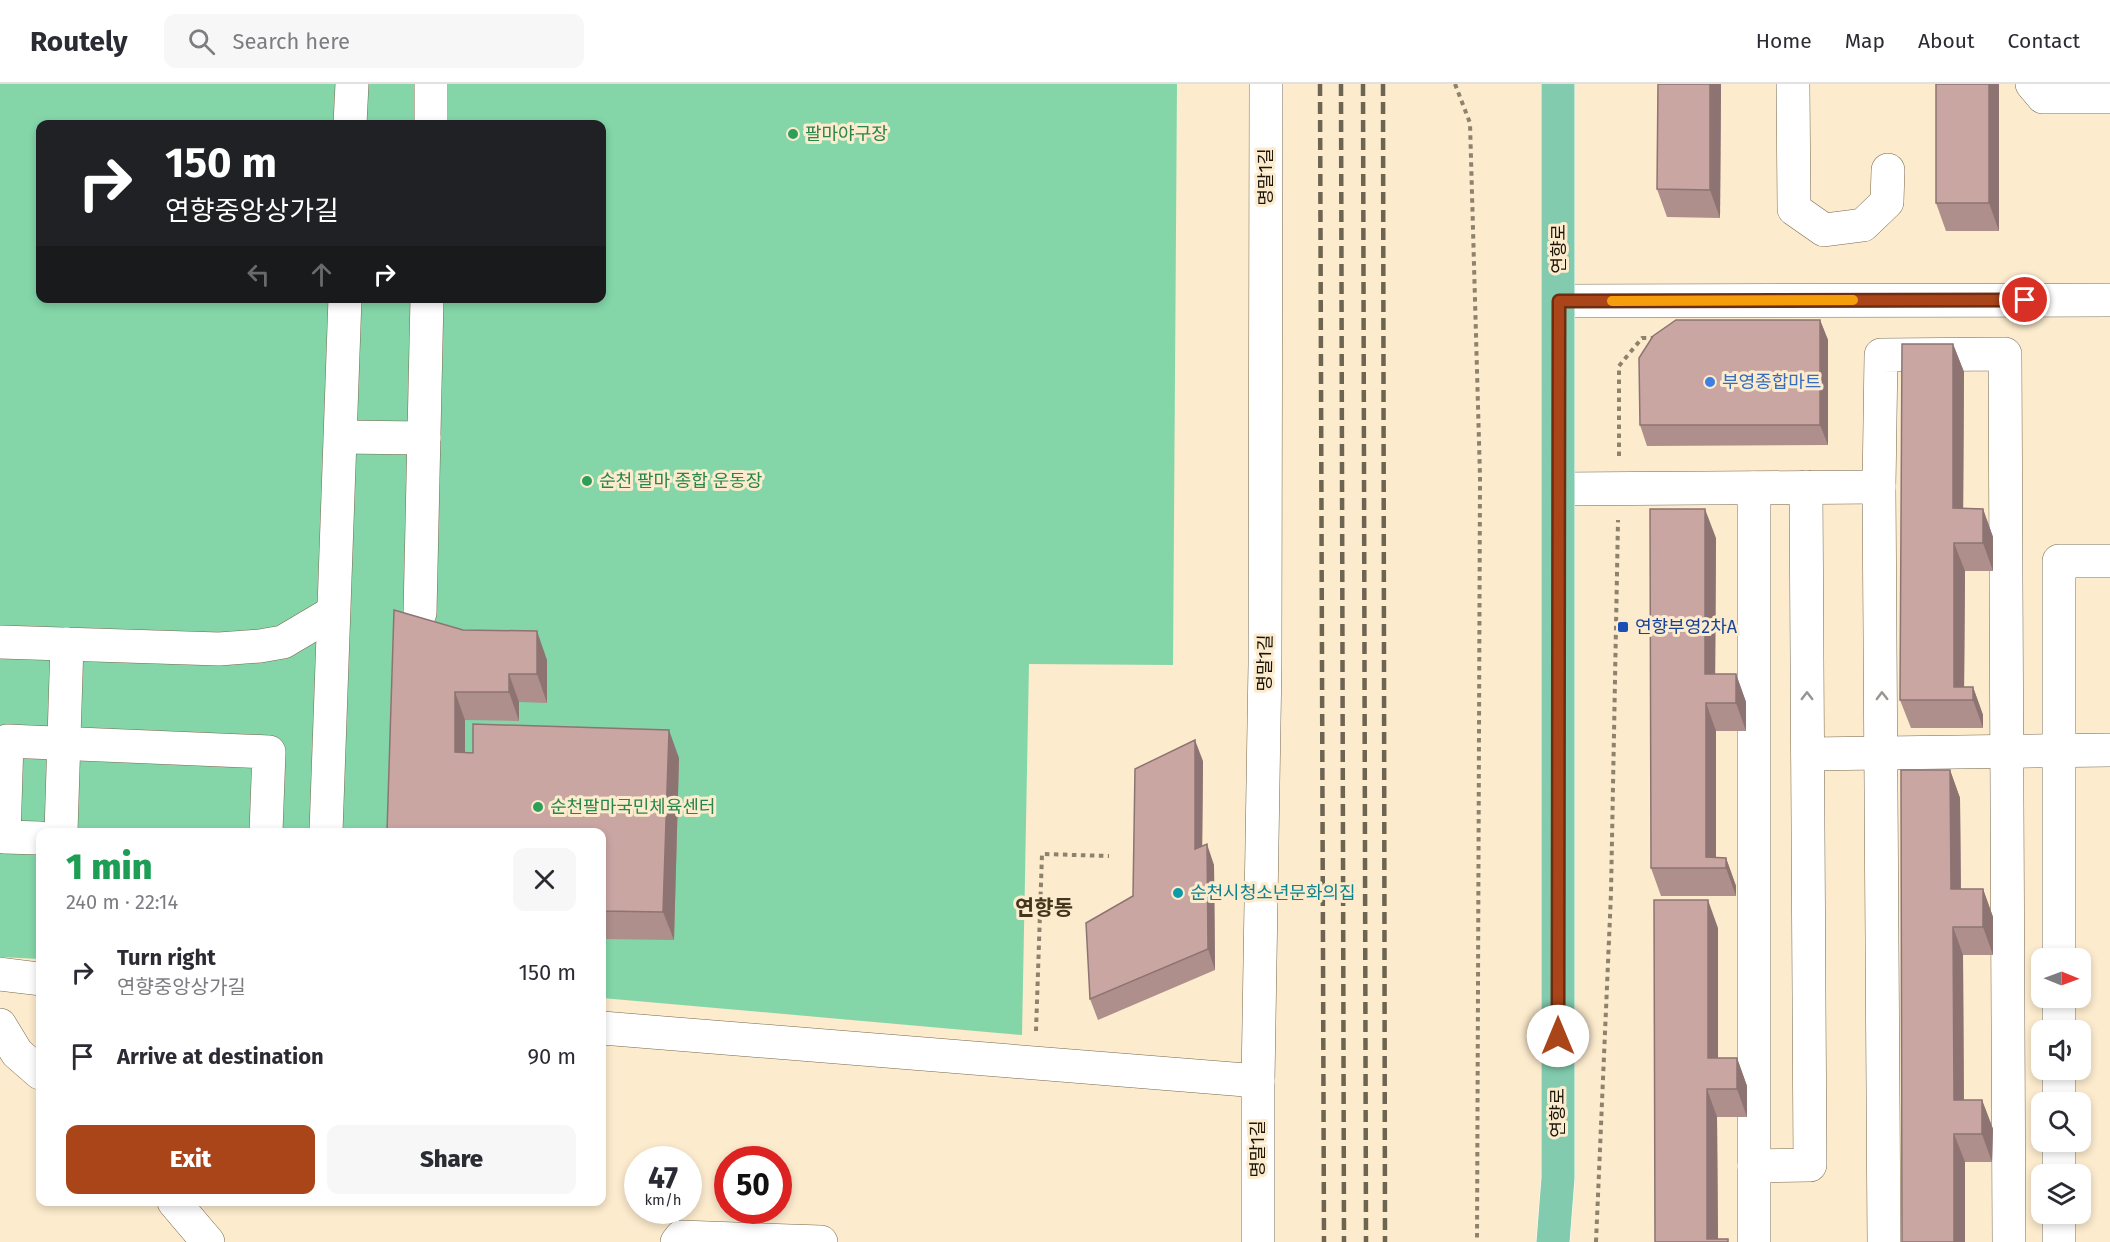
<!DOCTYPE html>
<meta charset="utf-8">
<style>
:root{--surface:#fff;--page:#f7f7f7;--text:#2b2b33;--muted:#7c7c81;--line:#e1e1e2;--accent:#aa451a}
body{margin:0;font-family:"Fira Sans","Noto Sans KR",sans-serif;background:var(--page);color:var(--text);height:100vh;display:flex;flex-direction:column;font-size:22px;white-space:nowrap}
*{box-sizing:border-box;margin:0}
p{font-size:20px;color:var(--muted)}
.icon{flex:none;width:33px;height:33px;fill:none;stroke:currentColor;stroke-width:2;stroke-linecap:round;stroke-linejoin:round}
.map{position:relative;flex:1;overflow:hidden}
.details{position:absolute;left:36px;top:744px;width:570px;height:378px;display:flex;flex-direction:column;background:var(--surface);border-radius:12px;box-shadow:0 3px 9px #0003}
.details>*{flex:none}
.hud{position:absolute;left:36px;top:36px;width:570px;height:183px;border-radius:12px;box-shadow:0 3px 9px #0003;background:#202124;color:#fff;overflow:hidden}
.needle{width:39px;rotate:91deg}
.tools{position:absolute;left:2031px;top:864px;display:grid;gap:12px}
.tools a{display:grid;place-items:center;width:60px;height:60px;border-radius:12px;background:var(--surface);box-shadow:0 3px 9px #0003;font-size:30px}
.speed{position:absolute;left:624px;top:1062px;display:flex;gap:12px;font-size:30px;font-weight:700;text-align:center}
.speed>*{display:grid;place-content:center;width:78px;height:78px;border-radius:50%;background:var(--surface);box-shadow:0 3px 9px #0003;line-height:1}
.speed small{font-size:15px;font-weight:400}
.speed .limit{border:9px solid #d22;background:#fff;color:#111}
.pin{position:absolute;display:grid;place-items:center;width:51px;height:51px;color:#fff;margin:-26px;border:3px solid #fff;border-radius:50%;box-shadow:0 2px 6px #0007}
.me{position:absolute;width:66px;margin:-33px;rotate:0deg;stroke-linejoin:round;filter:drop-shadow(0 0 4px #0008)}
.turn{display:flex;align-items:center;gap:21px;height:126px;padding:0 30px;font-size:27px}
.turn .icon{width:78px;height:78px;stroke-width:2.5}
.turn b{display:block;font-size:42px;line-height:51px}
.lanes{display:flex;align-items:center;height:57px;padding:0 30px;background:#0003;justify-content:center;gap:30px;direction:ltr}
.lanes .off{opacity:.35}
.round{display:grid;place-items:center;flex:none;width:63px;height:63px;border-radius:12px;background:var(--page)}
.head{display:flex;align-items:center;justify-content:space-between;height:102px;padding:0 30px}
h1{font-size:36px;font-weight:800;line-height:45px;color:#1e9e55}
.cta{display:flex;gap:12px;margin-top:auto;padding:12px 30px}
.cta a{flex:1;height:69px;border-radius:12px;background:var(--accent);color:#fff;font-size:24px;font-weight:800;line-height:69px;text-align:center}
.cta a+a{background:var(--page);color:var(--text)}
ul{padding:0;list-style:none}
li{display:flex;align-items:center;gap:18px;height:84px;padding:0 30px}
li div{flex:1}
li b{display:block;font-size:22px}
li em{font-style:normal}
header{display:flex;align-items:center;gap:36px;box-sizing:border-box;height:84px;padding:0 30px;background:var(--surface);border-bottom:2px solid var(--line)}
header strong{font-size:28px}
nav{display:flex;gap:33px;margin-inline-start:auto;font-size:21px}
.search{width:420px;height:54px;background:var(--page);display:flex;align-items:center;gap:15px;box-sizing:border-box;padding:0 21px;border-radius:12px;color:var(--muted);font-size:22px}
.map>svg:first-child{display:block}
</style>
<header>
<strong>Routely</strong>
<div class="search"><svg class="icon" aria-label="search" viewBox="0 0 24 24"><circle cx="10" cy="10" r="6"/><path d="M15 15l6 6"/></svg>Search here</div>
<nav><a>Home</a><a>Map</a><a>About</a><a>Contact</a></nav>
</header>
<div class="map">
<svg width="2110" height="1158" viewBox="0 0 2110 1158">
<rect width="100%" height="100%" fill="#fcebcd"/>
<path fill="#84d6a9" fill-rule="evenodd" d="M0,0h1177l-4,581 -144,-1 -7,371 -420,-37v-166h-562v127l-40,-2zM40,40h562v174h-562z"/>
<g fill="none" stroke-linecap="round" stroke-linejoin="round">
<g stroke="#77684d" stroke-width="34">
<g id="minor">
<polyline points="1793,0 1794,125 1824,146 1863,141 1887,118 1888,86"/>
<polyline points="2032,0 2043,13 2110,13"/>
<polyline points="350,40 352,0"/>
<polyline points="431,40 431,0"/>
<polyline points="1559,217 2110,216"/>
<polyline points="341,353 424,354"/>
<polyline points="1559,405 1879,403"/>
<polyline points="420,529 427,214"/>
<polyline points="0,558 219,565 260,562 283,558 332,529"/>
<polyline points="1808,670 2110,666"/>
<polyline points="61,748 67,560"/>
<polyline points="326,748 345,214"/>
<polyline points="40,754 4,753 7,657 269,668 266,748"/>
<polyline points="2059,874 2059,477 2110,477"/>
<polyline points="0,890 40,895"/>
<polyline points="0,941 17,969 40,989"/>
<polyline points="602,944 1258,997"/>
<polyline points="2059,946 2059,914"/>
<polyline points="2059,1018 2059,986"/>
<polyline points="1754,1082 1810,1081 1806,403"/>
<polyline points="2059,1090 2059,1058"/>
<polyline points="174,1118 208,1158"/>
<polyline points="677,1158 681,1153 821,1158"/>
<polyline points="1258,1158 1258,997 1265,580 1266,0"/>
<polyline points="1754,1158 1754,404"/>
<polyline points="1884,1158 1879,403 1881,271 2005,270 2009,1158"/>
<polyline points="2059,1158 2059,1130"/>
</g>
</g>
<g stroke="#fff" stroke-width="34">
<polyline id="major" points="1553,1158 1558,1094 1558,0"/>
</g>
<g stroke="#8d826d" stroke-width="4" stroke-dasharray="4.5 4.5" stroke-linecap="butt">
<polyline points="1455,0 1470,39 1480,393 1477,1158"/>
<polyline points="1619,372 1619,282 1642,254 1656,254"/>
<polyline points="1036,947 1042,770 1109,772"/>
<polyline points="1596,1158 1611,809 1618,436"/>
</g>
<use href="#minor" stroke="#fff" stroke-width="33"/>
<use href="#major" stroke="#82cbae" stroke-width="33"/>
<g stroke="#6e6452" stroke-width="4.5" stroke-dasharray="12 6" stroke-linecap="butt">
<polyline points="1320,0 1324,1158"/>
<polyline points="1341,0 1344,1158"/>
<polyline points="1363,0 1366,1158"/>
<polyline points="1383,0 1385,1158"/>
</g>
</g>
<g fill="#ae8f8c">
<polygon points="1721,0 1720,134 1667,133 1657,105"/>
<polygon points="1999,0 1999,147 1946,147 1936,119"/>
<polygon points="1820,236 1828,256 1828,361 1647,362 1640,341"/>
<polygon points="1953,260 1964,288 1963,425 1983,425 1993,453 1993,487 1965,487 1964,603 1973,603 1983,631 1983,644 1911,644 1900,616"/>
<polygon points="1716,454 1715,590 1736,590 1746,618 1746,647 1716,647 1716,773 1726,774 1736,802 1736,812 1661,812 1651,784"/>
<polygon points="394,526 547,576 547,619 519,618 519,637 465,636 465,669 679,674 674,856 602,855 602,748 387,748"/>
<polygon points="1203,677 1202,762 1214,781 1215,886 1098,936 1090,915 1133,812"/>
<polygon points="1950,686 1960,714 1961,805 1983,805 1993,833 1993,871 1963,871 1964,1016 1982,1016 1993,1045 1992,1078 1965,1078 1965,1158 1902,1158"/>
<polygon points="1718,844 1718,974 1737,974 1747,1002 1747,1033 1717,1033 1718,1155 1655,1158"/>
</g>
<g fill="#8d7472">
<polygon points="1710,0 1721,0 1720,134 1710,106"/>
<polygon points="1989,0 1999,0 1999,147 1989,119"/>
<polygon points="1820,236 1828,256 1828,361 1820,341"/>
<polygon points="1953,260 1964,288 1963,453 1953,424"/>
<polygon points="1705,425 1716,454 1715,618 1705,590"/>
<polygon points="1983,425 1993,453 1993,487 1983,459"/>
<polygon points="1954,459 1965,487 1964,616 1954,603"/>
<polygon points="537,547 547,576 547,619 537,590"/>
<polygon points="509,590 519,618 519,637 509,608"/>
<polygon points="1736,590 1746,618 1746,647 1736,619"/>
<polygon points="1973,603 1983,631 1983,644 1973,616"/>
<polygon points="455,608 465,636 465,697 455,668"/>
<polygon points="1706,619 1716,647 1716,784 1706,773"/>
<polygon points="669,646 679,674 674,856 663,828"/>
<polygon points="1195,656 1203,677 1202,785 1195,765"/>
<polygon points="1950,686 1960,714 1961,833 1951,805"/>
<polygon points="1207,760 1214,781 1215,886 1208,865"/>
<polygon points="1726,774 1736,802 1736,812 1726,784"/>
<polygon points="1983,805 1993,833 1993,871 1983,843"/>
<polygon points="1708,816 1718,844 1718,1002 1708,974"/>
<polygon points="1953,843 1963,871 1964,1045 1954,1016"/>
<polygon points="1737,974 1747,1002 1747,1033 1737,1005"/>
<polygon points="1707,1005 1717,1033 1718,1158 1707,1155"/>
<polygon points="1982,1016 1993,1045 1992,1078 1982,1050"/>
<polygon points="1954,1050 1965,1078 1965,1158 1954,1158"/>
</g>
<g fill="#caa6a3" stroke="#8d7472" stroke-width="1.5">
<polygon points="1658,0 1710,0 1710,106 1657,105"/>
<rect x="1936" y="0" width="53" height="119"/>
<polygon points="1676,236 1820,236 1820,341 1640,341 1639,274 1653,252"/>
<polygon points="1902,260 1953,260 1953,424 1983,425 1983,459 1954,459 1954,603 1973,603 1973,616 1900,616"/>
<polygon points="1650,425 1705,425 1705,590 1736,590 1736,619 1706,619 1706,773 1726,774 1726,784 1651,784"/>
<polygon points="394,526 463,546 537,547 537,590 509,590 509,608 455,608 455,668 473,669 473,640 669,646 663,828 602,827 602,748 387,748"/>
<polygon points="1195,656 1195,765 1207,760 1208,865 1090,915 1086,839 1133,812 1135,685"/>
<polygon points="1901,686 1950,686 1951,805 1983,805 1983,843 1953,843 1954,1016 1982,1016 1982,1050 1954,1050 1954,1158 1902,1158"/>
<polygon points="1654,816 1708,816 1708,974 1737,974 1737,1005 1707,1005 1707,1155 1728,1155 1728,1158 1655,1158"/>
</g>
<defs><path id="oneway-chevron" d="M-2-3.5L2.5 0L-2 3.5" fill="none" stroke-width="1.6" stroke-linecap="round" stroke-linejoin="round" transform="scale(1.5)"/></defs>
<g stroke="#989590">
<use href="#oneway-chevron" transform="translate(1807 612) rotate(-90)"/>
<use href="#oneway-chevron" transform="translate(1882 612) rotate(-91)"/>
</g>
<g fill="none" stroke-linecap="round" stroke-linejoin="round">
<g stroke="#6e2d11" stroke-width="15">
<polyline id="route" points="1558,952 1559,217 2025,216"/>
</g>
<use href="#route" stroke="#aa451a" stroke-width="10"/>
<polyline stroke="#f59e0b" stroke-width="10" points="1612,217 1853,216"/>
</g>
<g fill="#2e9e5b" stroke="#fcebcd" stroke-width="2">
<circle cx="793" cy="50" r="6"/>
<circle cx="587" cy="397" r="6"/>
<circle cx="538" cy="723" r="6"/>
</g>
<circle fill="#3f7fe0" stroke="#fcebcd" stroke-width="2" cx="1710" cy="298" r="6"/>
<rect fill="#1a4fb4" stroke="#fcebcd" stroke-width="2" x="1617" y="537" width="12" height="12" rx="3"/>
<circle fill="#0f9aa8" stroke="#fcebcd" stroke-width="2" cx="1178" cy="809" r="6"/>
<g text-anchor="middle" stroke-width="6" stroke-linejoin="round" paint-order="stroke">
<g font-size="18" fill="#27864d" stroke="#fcebcd" text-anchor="start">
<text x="805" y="56">팔마야구장</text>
<text x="599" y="403">순천 팔마 종합 운동장</text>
<text x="550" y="729">순천팔마국민체육센터</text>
</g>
<g font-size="18" fill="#1a1409" stroke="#fcebcd">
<text transform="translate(1266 93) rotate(-90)" y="6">명말1길</text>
<text transform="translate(1559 165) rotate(-90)" y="6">연향로</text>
<text transform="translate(1265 579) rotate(-89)" y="6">명말1길</text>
<text transform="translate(1558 1029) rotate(-90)" y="6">연향로</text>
<text transform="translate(1258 1065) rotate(-90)" y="6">명말1길</text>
</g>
<g font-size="18" fill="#366cbe" stroke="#fcebcd" text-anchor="start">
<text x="1722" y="304">부영종합마트</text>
</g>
<g font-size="18" fill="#164399" stroke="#fcebcd" text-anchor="start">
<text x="1635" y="549">연향부영2차A</text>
</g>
<g font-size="18" fill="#0d838f" stroke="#fcebcd" text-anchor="start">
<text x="1190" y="815">순천시청소년문화의집</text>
</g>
<g font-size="21" font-weight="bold" fill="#44361d" stroke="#fcebcd">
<text x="1044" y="831">연향동</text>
</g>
</g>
</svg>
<div class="tools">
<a><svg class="needle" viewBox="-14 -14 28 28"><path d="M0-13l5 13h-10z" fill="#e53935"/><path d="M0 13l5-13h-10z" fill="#7c7c81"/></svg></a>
<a><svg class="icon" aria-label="sound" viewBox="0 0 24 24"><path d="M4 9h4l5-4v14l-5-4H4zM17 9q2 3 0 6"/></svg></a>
<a><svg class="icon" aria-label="search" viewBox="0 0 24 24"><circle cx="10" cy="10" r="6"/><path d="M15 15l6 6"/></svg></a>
<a><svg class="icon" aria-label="layers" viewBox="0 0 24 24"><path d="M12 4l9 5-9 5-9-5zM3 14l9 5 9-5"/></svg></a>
</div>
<div class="speed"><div>47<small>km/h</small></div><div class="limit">50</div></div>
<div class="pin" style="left:2025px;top:216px;background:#d93025"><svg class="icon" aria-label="arrive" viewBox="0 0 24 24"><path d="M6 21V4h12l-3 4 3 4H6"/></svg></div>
<svg class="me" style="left:1558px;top:952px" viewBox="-20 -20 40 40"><circle r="19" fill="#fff"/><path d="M0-13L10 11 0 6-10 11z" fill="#aa451a"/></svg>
<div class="hud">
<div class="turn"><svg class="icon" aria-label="right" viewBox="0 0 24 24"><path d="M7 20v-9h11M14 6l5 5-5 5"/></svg><div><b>150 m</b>연향중앙상가길</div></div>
<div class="lanes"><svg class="icon off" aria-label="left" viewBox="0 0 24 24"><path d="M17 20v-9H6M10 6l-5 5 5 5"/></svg><svg class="icon off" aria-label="ahead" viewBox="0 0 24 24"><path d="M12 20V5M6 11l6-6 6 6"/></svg><svg class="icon" aria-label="right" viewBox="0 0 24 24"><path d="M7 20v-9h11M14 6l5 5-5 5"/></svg></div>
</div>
<section class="details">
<div class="head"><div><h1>1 min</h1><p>240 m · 22:14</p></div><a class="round"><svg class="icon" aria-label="close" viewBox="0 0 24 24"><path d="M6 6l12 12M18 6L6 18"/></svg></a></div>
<ul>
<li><svg class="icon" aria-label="right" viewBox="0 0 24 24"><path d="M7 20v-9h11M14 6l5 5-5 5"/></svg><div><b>Turn right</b><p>연향중앙상가길</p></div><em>150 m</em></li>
<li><svg class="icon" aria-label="arrive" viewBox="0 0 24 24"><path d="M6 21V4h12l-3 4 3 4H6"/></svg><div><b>Arrive at destination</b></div><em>90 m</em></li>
</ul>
<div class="cta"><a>Exit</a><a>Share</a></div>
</section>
</div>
